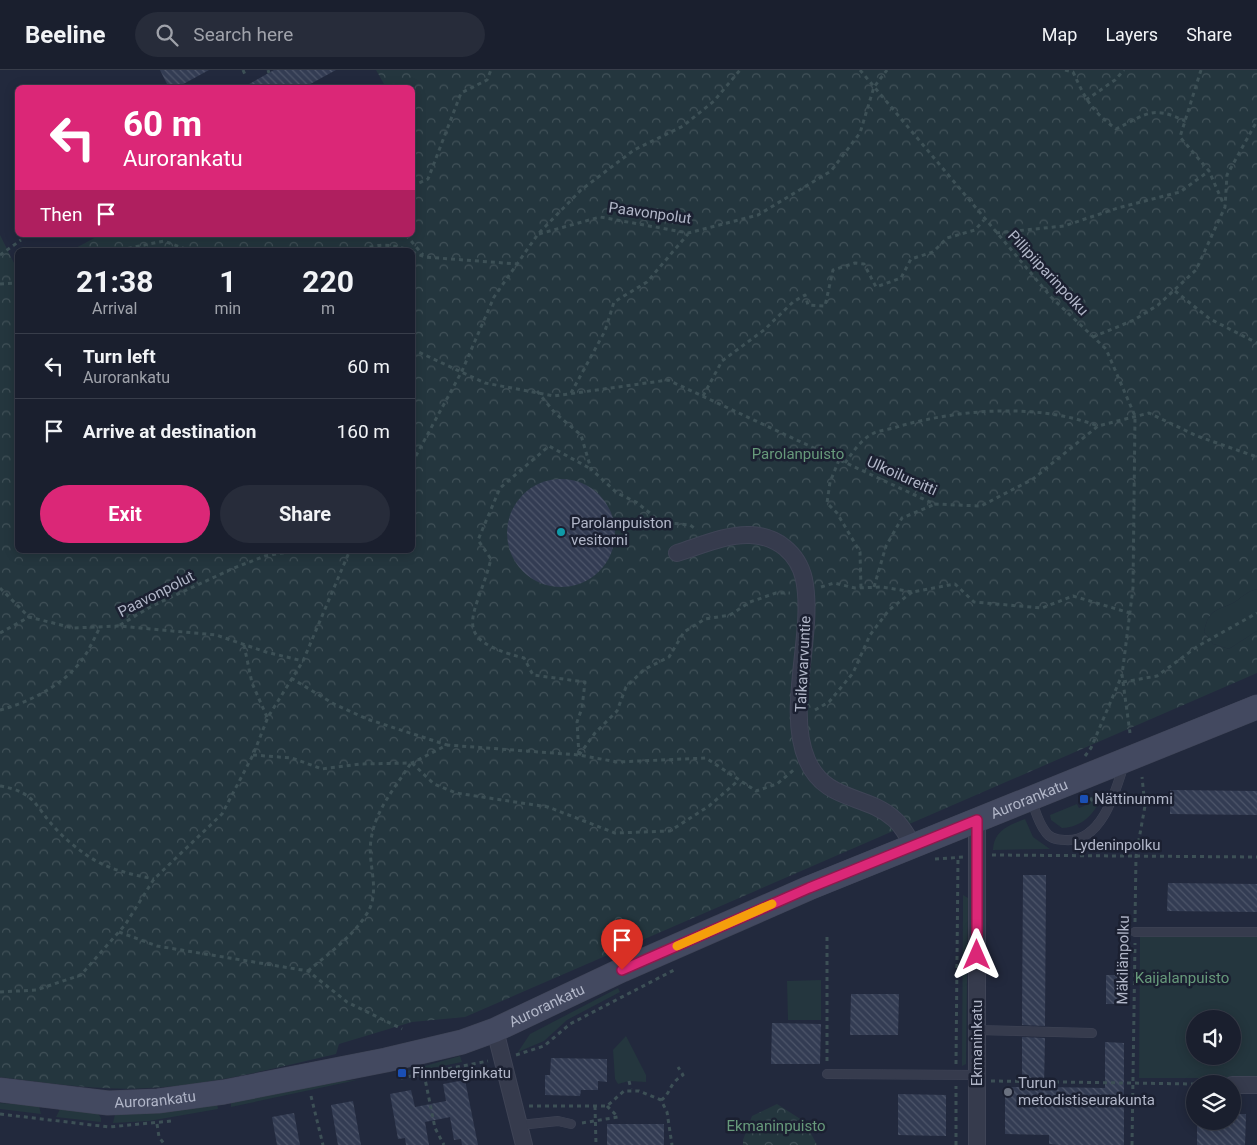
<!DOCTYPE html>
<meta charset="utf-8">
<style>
:root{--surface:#1a1f2e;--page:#272c3a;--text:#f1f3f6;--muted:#9fa2aa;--line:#383d4a;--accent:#db2777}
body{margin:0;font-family:Roboto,sans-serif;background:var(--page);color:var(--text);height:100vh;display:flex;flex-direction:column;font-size:19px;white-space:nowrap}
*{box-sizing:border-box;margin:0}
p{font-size:16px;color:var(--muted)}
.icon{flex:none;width:28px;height:28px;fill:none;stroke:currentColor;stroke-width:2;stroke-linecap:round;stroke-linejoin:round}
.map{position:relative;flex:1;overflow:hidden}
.panel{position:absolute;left:15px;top:178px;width:400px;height:305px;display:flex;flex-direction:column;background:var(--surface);border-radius:8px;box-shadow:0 2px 12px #0003,0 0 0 1px var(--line)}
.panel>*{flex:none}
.hud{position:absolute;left:15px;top:15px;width:400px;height:152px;border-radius:8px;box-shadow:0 2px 12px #0003,0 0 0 1px var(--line);background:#db2777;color:#fff;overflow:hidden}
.buttons{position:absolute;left:1186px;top:940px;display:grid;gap:10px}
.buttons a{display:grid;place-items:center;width:55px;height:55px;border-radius:50%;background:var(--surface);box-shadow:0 2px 12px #0003,0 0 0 1px var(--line);font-size:25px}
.pin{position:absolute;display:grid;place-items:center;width:42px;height:42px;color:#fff;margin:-51px -21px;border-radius:50% 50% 50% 0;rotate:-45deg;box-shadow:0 0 5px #0007}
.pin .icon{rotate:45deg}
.me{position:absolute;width:55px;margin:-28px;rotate:0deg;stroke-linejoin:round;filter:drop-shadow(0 0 4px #0008)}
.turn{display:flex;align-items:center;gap:18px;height:105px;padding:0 25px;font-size:22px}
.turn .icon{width:65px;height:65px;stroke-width:2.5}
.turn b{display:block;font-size:35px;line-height:42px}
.then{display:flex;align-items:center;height:48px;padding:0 25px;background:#0003;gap:10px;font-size:19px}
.eta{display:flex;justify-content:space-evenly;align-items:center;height:85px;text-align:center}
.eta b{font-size:30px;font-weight:700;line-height:35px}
.primary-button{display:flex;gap:10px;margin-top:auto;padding:10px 25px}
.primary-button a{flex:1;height:58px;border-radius:30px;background:var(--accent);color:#fff;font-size:20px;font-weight:700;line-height:58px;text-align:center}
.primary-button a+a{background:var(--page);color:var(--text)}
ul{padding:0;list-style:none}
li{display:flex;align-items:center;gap:15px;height:65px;padding:0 25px;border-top:1px solid var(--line)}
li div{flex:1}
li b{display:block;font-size:19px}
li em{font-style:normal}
header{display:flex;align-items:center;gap:30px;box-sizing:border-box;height:70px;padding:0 25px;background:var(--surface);border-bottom:1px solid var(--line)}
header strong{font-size:24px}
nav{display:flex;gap:28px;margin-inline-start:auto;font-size:18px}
.search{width:350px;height:45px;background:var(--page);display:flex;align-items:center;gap:12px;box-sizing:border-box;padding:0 18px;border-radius:28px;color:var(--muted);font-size:19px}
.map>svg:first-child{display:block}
</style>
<header>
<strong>Beeline</strong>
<div class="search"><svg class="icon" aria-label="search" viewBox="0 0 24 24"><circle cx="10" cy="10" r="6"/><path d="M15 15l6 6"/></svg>Search here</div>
<nav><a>Map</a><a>Layers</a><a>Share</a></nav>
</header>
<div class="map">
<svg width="1257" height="1075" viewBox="0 0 1257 1075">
<defs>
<pattern id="forest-crowns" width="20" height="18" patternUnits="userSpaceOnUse" patternTransform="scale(1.25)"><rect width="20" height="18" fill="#24363e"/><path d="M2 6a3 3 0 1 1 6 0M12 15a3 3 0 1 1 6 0" fill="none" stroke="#415158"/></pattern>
<pattern id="building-back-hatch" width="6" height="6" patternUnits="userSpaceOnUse" patternTransform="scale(1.25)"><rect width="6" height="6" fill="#333c53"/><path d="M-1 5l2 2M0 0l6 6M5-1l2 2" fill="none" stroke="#4e566a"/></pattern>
</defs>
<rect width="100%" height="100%" fill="#22293d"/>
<g fill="#24363e" fill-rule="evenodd">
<path d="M1257,519v42l-28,18 -16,-5 -9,-12c5,-26 14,-20 32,-31 7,-5 12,-10 21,-12z"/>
<path d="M1105,721c-9,20 -20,36 -43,37l-11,-8 -1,-5 27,-11 2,4 12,-5 -2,-5z"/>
<path d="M1025,749l8,18 17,12 -57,1c1,-20 16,-25 32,-31z"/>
<polygon points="963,825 968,828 966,994 962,996"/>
<path d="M1140,865h117v143h-118zM1195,949h37v37h-37z"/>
<polygon points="821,910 821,950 788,950 787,911"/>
<polygon points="618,918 620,922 567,950 544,971 518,982 530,964"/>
<polygon points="626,966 646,1005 646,1012 629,1011 618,1014 615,1009 613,980"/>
<polygon points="460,986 462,992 407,1003 407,1001"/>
<polygon points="357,1010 231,1037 231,1031 314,1013"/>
<polygon points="0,1033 39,1036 41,1044 0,1039"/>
<polygon points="217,1033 218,1039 149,1051 113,1053 115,1044"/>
<polygon points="60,1039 97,1042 101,1048 101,1052 56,1047"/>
</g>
<g fill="url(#forest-crowns)">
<path d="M376,0h881v519c-9,2 -14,7 -21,12 -18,11 -27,5 -32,31l9,12 16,5 28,-18v42l-792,344 -53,5 -73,22 -3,10c-61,14 -124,31 -188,34 -49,3 -99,-5 -148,-11v-842l17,34 1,281h394v-300h-340l28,-15h312v-147l-33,-1 5,-3z"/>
<polygon points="777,1034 805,1052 817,1075 743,1075 743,1070 752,1046"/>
</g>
<g fill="url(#building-back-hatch)">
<polygon points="160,0 209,0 176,18 169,18"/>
<polygon points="274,0 336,0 303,18 242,18"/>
<circle cx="561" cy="463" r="54"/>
<polygon points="1170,720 1257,721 1257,745 1170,744"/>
<polygon points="1023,805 1046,805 1045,956 1022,955"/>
<polygon points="1168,813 1257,814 1257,842 1167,841"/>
<rect x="1106" y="905" width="19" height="29"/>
<polygon points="851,924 899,924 898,965 850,965"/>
<polygon points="772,953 821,954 820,994 771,994"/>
<polygon points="1022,967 1045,968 1044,1017 1105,1018 1105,972 1124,973 1124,1075 1059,1075 1049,1074 1049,1065 1005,1064 1005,1017 1022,1017"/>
<polygon points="551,988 607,989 607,1012 598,1011 598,1020 581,1020 580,1026 545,1025 545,1005 550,1005"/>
<polygon points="465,1010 478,1075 462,1075 461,1069 454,1070 450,1047 425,1052 429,1075 406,1075 405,1068 398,1069 390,1024 411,1020 415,1037 446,1031 443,1014"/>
<polygon points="898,1024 946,1025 946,1066 898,1065"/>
<polygon points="353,1031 361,1075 338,1075 331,1035"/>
<polygon points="294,1043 300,1075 277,1075 272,1047"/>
<polygon points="1232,1044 1246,1044 1245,1075 1197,1075 1197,1051 1232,1051"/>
<rect x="607" y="1054" width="57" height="21"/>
</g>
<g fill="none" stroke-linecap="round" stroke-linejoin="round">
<g stroke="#3f4456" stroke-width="10">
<g id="lane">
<path d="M1031,729c4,10 7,23 14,32 4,7 12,9 20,9 37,3 51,-50 59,-76"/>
<polyline points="1135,862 1257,862"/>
<polyline points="977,960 1092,963"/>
<polyline points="827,1004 977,1005"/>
<polyline points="520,1055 558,1051 571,1054"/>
</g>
</g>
<g stroke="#3f4456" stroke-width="18">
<g id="street">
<path d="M677,483c23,-7 49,-19 73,-18 27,1 48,18 54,44 11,53 -19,130 3,181 18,42 59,34 86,58 9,7 14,18 20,27"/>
<polyline points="977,750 977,1075"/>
<polyline points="495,960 524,1075"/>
<polyline points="1232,1015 1257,1015"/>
</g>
</g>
<g stroke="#3f4456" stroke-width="25">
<g id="secondary">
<path id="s1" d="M0,1020l108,13 50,-2 66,-9 162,-32 76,-18 33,-12 127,-60 187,-82 448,-181"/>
</g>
</g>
<g stroke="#3d5056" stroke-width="3" stroke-dasharray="4 4" stroke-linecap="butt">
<polyline points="243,0 246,7"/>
<polyline points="268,0 269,3"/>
<polyline points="860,0 1051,227 1106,279 1135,346 1133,518 1122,605 1130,663"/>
<path d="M1065,0l8,2c13,28 18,38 43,57 31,-15 36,-24 69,-8"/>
<polyline points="1201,0 1180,67 1209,101 1224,135"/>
<polyline points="1086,30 1115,10 1124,0"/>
<polyline points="412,116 428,109 461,23 487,10 491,0"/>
<polyline points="996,163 1064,156 1118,138 1180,122 1209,101"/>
<polyline points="539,164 600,147 688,163 758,145 831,101 860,63 874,17 887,0"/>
<polyline points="406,165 423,185"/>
<polyline points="120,180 164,171 188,180"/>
<path d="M362,180c15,-7 30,-6 46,0"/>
<polyline points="412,182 425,187 517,194"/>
<polyline points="0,185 21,170"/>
<polyline points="0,214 18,213"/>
<polyline points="1175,221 1210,249 1257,273"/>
<polyline points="1093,267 1134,250 1158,235 1196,200 1225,137 1227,105 1257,51"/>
<polyline points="412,279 485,313 554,326 668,310 934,434 981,436 1033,409 1098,356 1149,343 1197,366 1257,387"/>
<polyline points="537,321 555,343 581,365 591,399 617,423 636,432 661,452 690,455 697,460"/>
<polyline points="571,323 605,261 614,232 647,212 688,164"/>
<polyline points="703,326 722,291 764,260 793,232 805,225 808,235 825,236 833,200 855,193 864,194 876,217 901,208 911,189 933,182 947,168 975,160 984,150"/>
<polyline points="839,390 830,412 827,433 837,443 860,482 861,518"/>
<polyline points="412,393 462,301 494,227 538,164 581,120 634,80 683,56 714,31 740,0"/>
<path d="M845,393c8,-11 16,-24 29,-30 7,-3 18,-4 26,-7 62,-17 137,-23 198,0"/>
<polyline points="821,517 834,513 855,518 882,517 913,522 955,514 974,532 1042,538 1073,526 1130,543"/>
<polyline points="874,517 886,476 902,448 933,435"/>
<polyline points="0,518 29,547 73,558 119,556 216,565 266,582 303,591"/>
<polyline points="120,555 152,536 234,498 265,486 299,480"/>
<polyline points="0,563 29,547"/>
<polyline points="244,575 252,613 267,647"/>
<polyline points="291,608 334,634 367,649 447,675"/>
<polyline points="1123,612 1157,606 1198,576 1257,543"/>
<path d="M0,640c30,-8 66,-26 84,-53 6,-9 11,-20 16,-30"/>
<polyline points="815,640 829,632 853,603 870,565 889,540 912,522"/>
<polyline points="253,685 292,688 322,699 360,694 412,693 447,675 579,685 617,692 706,688 756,721 777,714 796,698"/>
<polyline points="579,685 595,663 617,641 626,617 645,599 669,587 684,562 705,549 730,545 750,532 776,523 790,523"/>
<path d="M579,685l-2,-33 5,-14 3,-26 -52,-7 -9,-17c-78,-20 -48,-40 -33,-99l-13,-19 22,-52 49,-42 42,23"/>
<polyline points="1085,686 1091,678 1122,605"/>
<polyline points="412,693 434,714 456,723 548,737 615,763 670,761 709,736 739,710"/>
<path d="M0,716c36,6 35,21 56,43 8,9 19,18 29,25 21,15 44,20 69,25"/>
<polyline points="1090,728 1097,735"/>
<polyline points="992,785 1257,787"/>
<polyline points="935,789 964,787"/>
<polyline points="1135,852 1136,786 1145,736 1142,707"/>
<polyline points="119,862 157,876 308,901 347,932 402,959"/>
<polyline points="827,867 827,993"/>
<path d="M308,901c20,-17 44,-34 58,-56 16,-23 1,-50 5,-75 4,-30 24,-52 40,-77"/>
<polyline points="0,922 36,920 81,905 125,855 154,809 222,744 253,685 268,647 303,591 350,480"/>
<polyline points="516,985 544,976 570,954 674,900"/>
<polyline points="956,994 958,787"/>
<polyline points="424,1004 435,1058 444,1075"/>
<polyline points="401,1008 488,991"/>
<polyline points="629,1011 631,1019"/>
<polyline points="991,1011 1195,1014"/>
<polyline points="311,1026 323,1075"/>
<path d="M661,1030c10,-6 7,-16 22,-25l-5,-8"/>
<polyline points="529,1036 607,1036 624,1021 639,1021 661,1030 667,1042 672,1075"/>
<polyline points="595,1036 596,1075"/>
<polyline points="607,1036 618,1047"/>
<polyline points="0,1044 109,1057 171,1051"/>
<polyline points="582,1053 618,1047"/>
<polyline points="157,1054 159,1067 165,1075"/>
<polyline points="956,1075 956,1016"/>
<polyline points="1132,1075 1135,873"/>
</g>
<use href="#lane" stroke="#363b4d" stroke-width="9"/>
<use href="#street" stroke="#363b4d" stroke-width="16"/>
<use href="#secondary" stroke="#434960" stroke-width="24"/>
</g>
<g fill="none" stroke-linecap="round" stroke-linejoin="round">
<g stroke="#8e194d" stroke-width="12">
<polyline id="route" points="622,900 809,818 977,750 977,885"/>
</g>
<use href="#route" stroke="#db2777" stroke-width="9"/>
<polyline stroke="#f59e0b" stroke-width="9" points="677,876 772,834"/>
</g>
<circle fill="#0f9aa8" stroke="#1b2031" stroke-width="2" cx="561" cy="462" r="5"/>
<g fill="#1a4fb4" stroke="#1b2031" stroke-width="2">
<rect x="1079" y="724" width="10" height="10" rx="2.5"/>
<rect x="397" y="998" width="10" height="10" rx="2.5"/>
</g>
<circle fill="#6b7280" stroke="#1b2031" stroke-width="2" cx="1008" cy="1022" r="5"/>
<g text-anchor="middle" stroke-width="5" stroke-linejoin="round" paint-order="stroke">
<g font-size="15" fill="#b1b6c8" stroke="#1b2031">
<text transform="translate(650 143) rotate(8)" y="5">Paavonpolut</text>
<text transform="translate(1048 203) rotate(47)" y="5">Pillipiiparinpolku</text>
<text transform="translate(902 406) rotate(24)" y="5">Ulkoilureitti</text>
<text transform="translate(156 524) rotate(-27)" y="5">Paavonpolut</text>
<text transform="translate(803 594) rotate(-87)" y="5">Taikavarvuntie</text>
<text dy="5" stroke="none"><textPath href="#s1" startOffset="1086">Aurorankatu</textPath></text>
<text x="1117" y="780">Lydeninpolku</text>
<text transform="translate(1123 890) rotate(-89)" y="5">Mäkilänpolku</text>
<text dy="5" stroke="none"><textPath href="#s1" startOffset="561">Aurorankatu</textPath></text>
<text transform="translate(977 973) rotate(-90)" y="5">Ekmaninkatu</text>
<text dy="5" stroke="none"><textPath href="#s1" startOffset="156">Aurorankatu</textPath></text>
</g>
<g font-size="15" fill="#679a7b" stroke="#1b2031">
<text x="798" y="389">Parolanpuisto</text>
<text x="1182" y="913">Kaijalanpuisto</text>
<text x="776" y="1061">Ekmaninpuisto</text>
</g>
<g font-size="15" fill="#b1b6c8" stroke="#1b2031" text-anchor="start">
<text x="571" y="458">Parolanpuiston<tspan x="571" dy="17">vesitorni</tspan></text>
<text x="1094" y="734">Nättinummi</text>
<text x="412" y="1008">Finnberginkatu</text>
<text x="1018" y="1018">Turun<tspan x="1018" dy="17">metodistiseurakunta</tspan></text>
</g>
</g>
</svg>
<div class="buttons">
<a><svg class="icon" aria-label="sound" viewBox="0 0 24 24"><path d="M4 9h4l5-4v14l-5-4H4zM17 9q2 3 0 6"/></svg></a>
<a><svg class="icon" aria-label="layers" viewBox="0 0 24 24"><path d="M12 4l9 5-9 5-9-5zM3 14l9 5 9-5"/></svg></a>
</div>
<div class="pin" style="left:622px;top:900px;background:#d93025"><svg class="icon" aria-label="arrive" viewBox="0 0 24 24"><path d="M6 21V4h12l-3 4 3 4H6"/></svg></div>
<svg class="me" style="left:977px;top:885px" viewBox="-20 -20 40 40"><path d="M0-17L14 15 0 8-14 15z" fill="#db2777" stroke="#fff" stroke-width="4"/></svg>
<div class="hud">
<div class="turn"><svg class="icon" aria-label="left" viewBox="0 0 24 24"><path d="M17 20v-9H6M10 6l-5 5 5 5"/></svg><div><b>60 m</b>Aurorankatu</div></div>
<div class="then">Then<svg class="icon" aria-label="arrive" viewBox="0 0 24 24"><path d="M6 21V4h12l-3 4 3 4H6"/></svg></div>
</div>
<section class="panel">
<div class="eta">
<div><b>21:38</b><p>Arrival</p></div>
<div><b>1</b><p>min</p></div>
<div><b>220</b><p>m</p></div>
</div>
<ul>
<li><svg class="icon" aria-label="left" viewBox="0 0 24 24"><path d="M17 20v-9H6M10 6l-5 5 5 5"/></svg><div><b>Turn left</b><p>Aurorankatu</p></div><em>60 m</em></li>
<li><svg class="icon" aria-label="arrive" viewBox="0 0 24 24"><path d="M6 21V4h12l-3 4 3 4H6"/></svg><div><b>Arrive at destination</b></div><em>160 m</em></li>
</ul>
<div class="primary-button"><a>Exit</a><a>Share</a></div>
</section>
</div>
